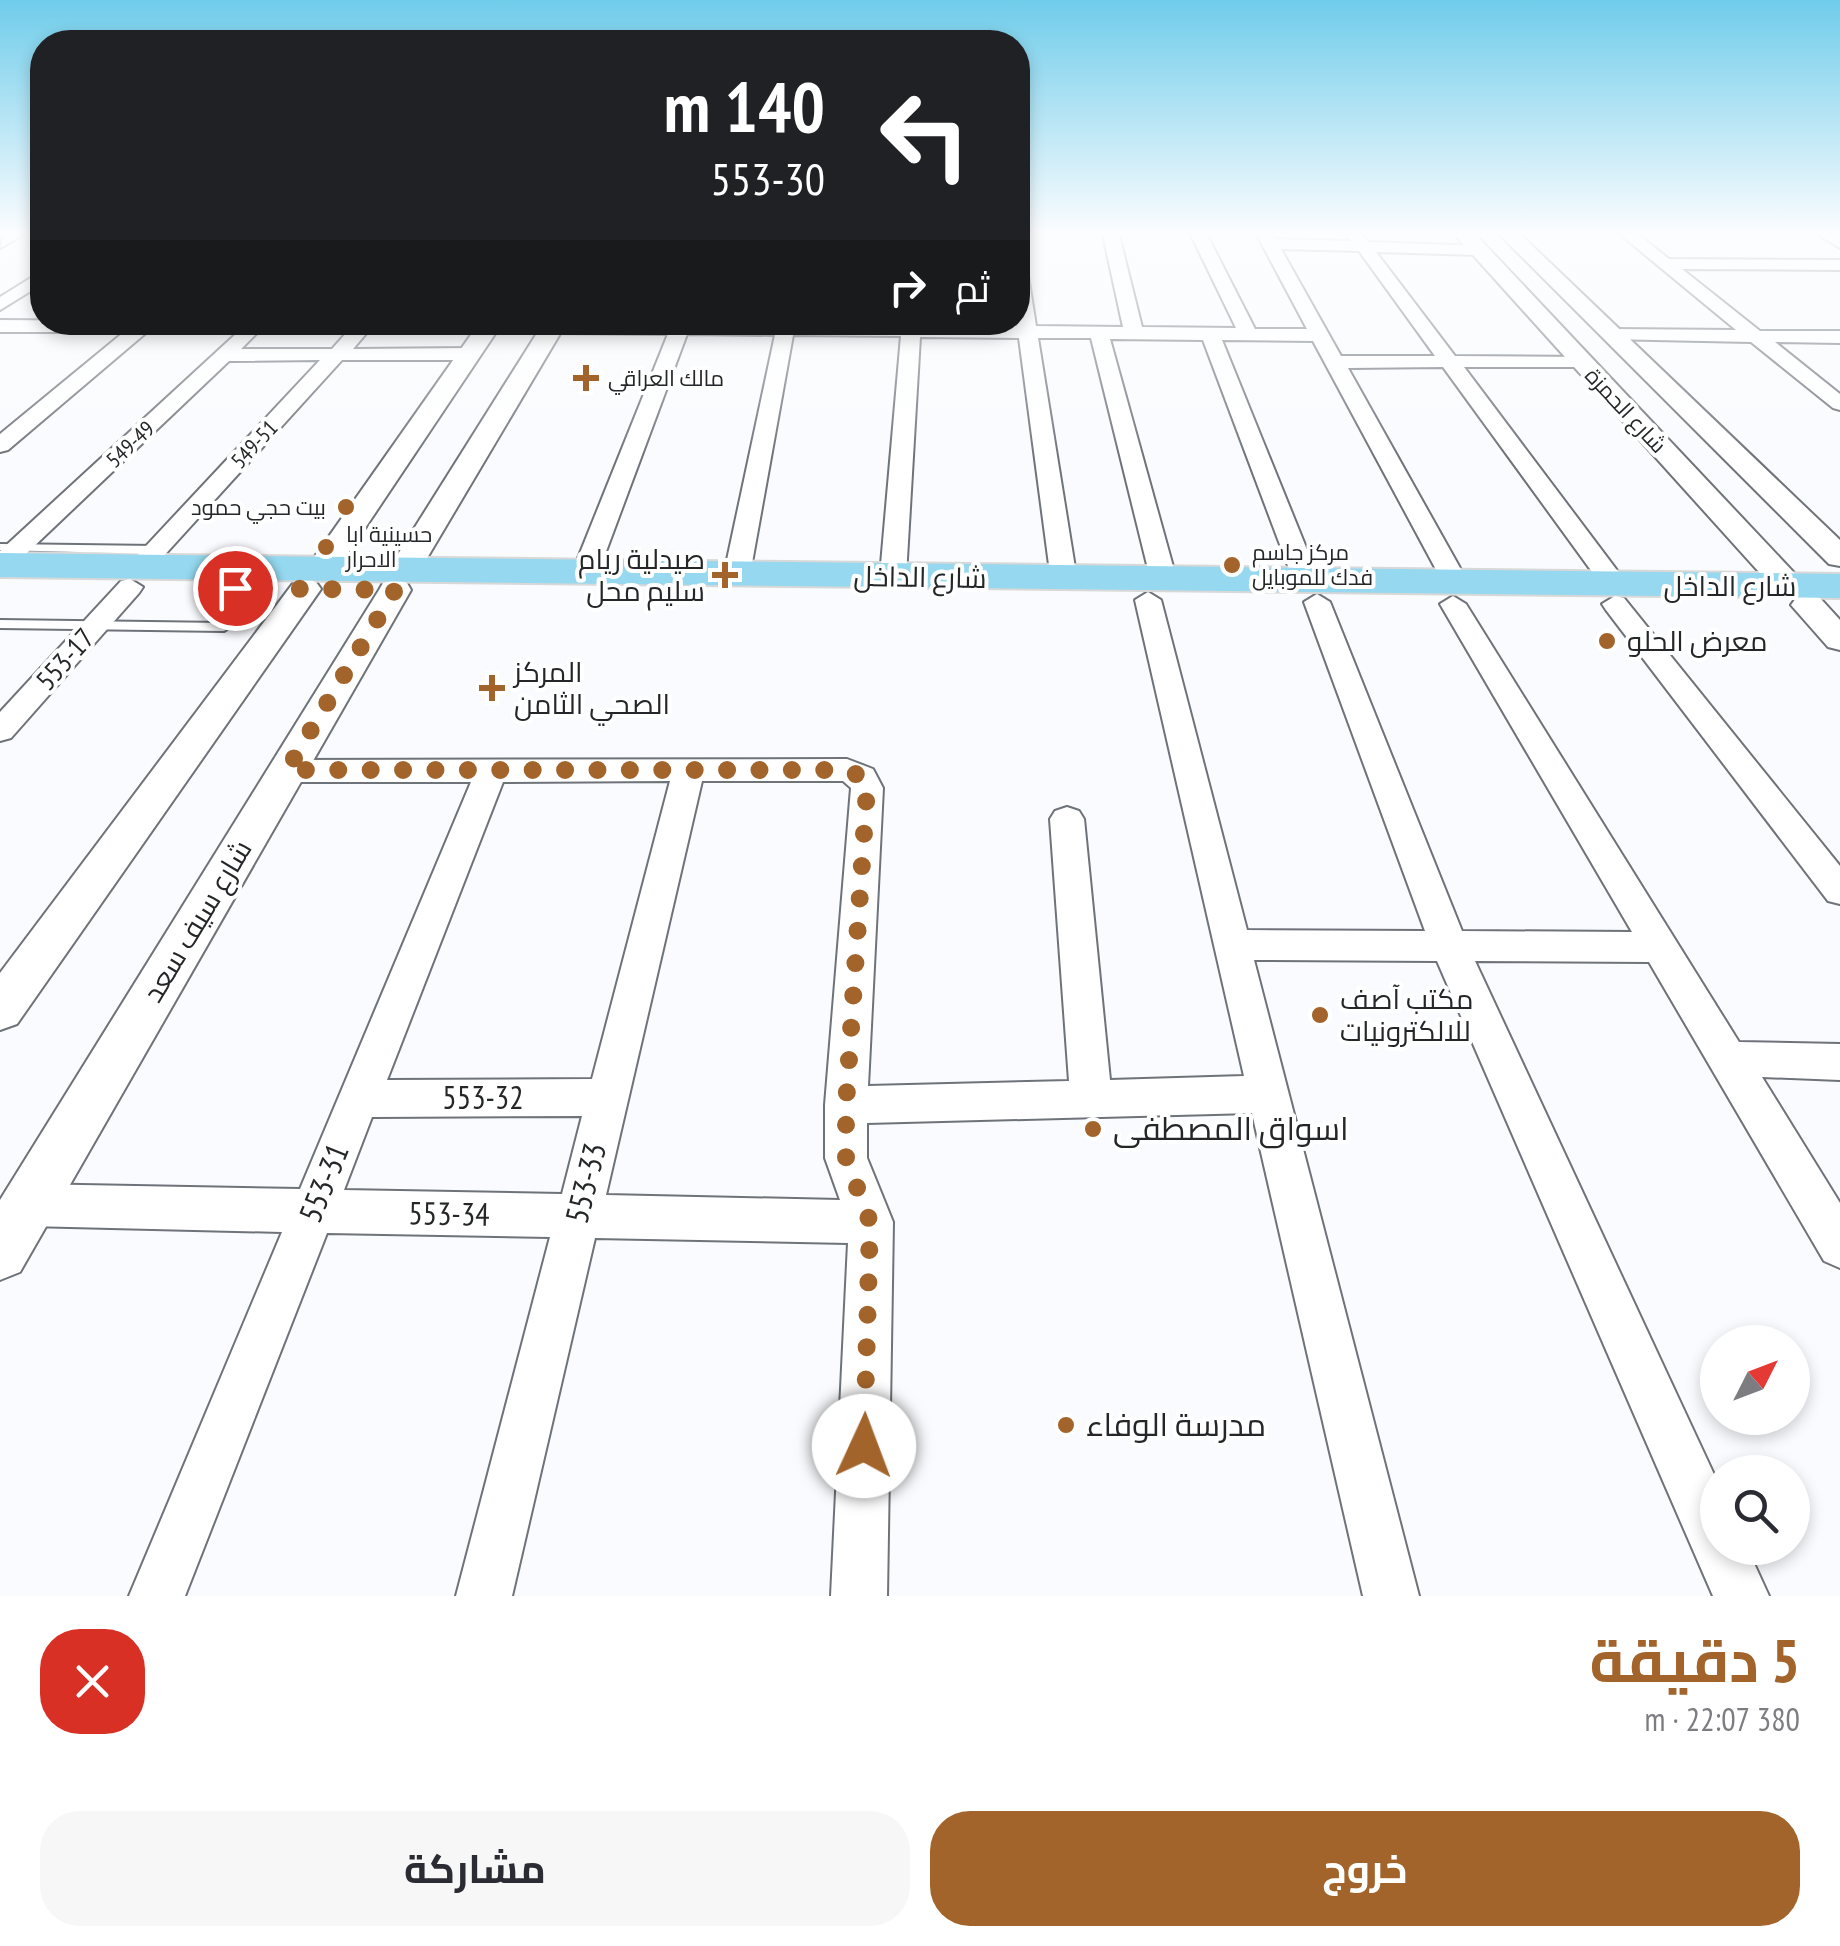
<!DOCTYPE html>
<html lang="ar">
<meta charset="utf-8">
<style>
:root{--surface:#fff;--page:#f7f7f7;--text:#2b2b33;--muted:#7c7c81;--accent:#a2642a}
body{margin:0;font-family:"PT Sans Narrow",Cairo,sans-serif;background:var(--page);color:var(--text);direction:rtl;height:100vh;display:flex;flex-direction:column;font-size:38px;white-space:nowrap}
*{box-sizing:border-box;margin:0}
p{font-size:32px;color:var(--muted)}
.icon{flex:none;width:55px;height:55px;fill:none;stroke:currentColor;stroke-width:2;stroke-linecap:round;stroke-linejoin:round}
.map{position:relative;height:1596px;overflow:hidden;direction:ltr}
.drawer{display:flex;flex-direction:column;background:var(--surface);flex:1}
.drawer>*{flex:none}
.hud{position:absolute;left:30px;top:30px;width:1000px;height:305px;border-radius:40px;box-shadow:0 5px 15px #0003;direction:rtl;background:#202124;color:#fff;overflow:hidden}
.needle{width:65px;rotate:48deg}
.buttons{position:absolute;left:1700px;top:1325px;display:grid;gap:20px}
.buttons a{display:grid;place-items:center;width:110px;height:110px;border-radius:50%;background:var(--surface);box-shadow:0 5px 15px #0003;font-size:50px}
.pin{position:absolute;display:grid;place-items:center;width:85px;height:85px;color:#fff;margin:-42px;border:5px solid #fff;border-radius:50%;box-shadow:0 2px 10px #0007}
.me{position:absolute;width:110px;margin:-55px;rotate:2deg;stroke-linejoin:round;filter:drop-shadow(0 0 8px #0008)}
.turn{display:flex;align-items:center;gap:35px;height:210px;padding:0 40px;font-size:45px}
.turn .icon{width:130px;height:130px;stroke-width:2.5}
.turn b{display:block;font-size:70px;line-height:85px}
.then{display:flex;align-items:center;height:95px;padding:0 40px;background:#0003;gap:20px;font-size:38px}
.round{display:grid;place-items:center;flex:none;width:105px;height:105px;border-radius:40px;background:var(--page)}
.overview{display:flex;align-items:center;justify-content:space-between;height:170px;padding:0 40px}
h1{font-size:60px;font-weight:700;line-height:75px;color:var(--accent)}
.button{display:flex;gap:20px;margin-top:auto;padding:20px 40px}
.button a{flex:1;height:115px;border-radius:40px;background:var(--accent);color:#fff;font-size:40px;font-weight:700;line-height:115px;text-align:center}
.button a+a{background:var(--page);color:var(--text)}
.map>svg:first-child{display:block}
</style>
<div class="map">
<svg width="1840" height="1596" viewBox="0 0 1840 1596">
<rect width="100%" height="100%" fill="#f9fbfe"/>
<g fill="none" stroke-linecap="round" stroke-linejoin="round">
<g stroke="#6e737a" stroke-width="4">
<g id="service">
<polygon points="0,544 156,546 162,550 156,554 0,550"/>
<polygon points="0,620 224,623 230,627 224,631 0,628"/>
</g>
</g>
<g stroke="#6e737a" stroke-width="4">
<g id="minor">
<polygon points="4,235 23,235 0,248"/>
<path d="M1103,235h16l23,92 94,1 -45,-93h16l48,94h52l-50,-94h16l2,4 76,2 -4,-6h16l5,7 117,4v8l-6,1 -103,-3 79,104 133,1v8l-7,2h-117l164,218 -13,8 -9,-2 -163,-224 -95,1 121,216 -4,6h-18l-134,-249 -91,-1 98,242 -4,6h-18l-4,-6 -91,-242 -93,-1 67,242 -4,6h-18l-4,-6 -60,-243h-53l39,242 -4,6h-18l-4,-6 -32,-242 -99,-1 -14,239 -4,6h-18l-4,-6 21,-240 -108,-1 -43,239 -13,8 -13,-8 51,-239 -88,-1 -89,239 -13,8 -13,-8 96,-239 -115,-1 -9,-6 2,-4 375,-1 96,4 1,-62 9,5 9,57 87,1zM1281,249l78,2 76,105h-94z"/>
<polygon points="1621,235 1639,235 1669,259 1840,260 1840,270 1682,269 1760,331 1840,331 1840,343 1775,342 1840,394 1840,410 1833,408 1751,342 1606,339 1606,331 1613,329 1736,330"/>
<polygon points="1819,235 1840,236 1840,248"/>
<polygon points="42,271 42,284 0,310 0,297"/>
<polygon points="0,320 268,322 241,349 332,349 356,322 376,322 353,349 470,348 480,354 470,360 342,360 150,571 132,571 128,566 132,561 320,360 229,361 9,570 0,573 0,551 237,333 147,332 8,450 0,452 0,434 124,332 0,332"/>
<polygon points="130,579 143,587 139,593 11,738 0,741 0,712 121,581"/>
<path d="M1148,592l13,8 86,330 178,1 -121,-329 13,-8 13,8 132,329 170,1 -192,-328 13,-8 13,8 273,438 101,2v36l-78,-3 78,126v65l-16,-7 -175,-299 -174,-1 243,522v65h29l22,48h-56l-276,-635 -183,-1 165,636h-56l-111,-483 -385,10v35l26,64 -6,374h-56l17,-353 -253,-5 -83,358h-56l94,-359 -223,-4 -142,363h-56l153,-364 -254,-6 -16,-6 -6,-15 6,-15 16,-6 272,5 171,-407h-184l-11,-3 -5,-8 5,-8 11,-3 560,-1 26,10 10,19 -15,298 201,-5 -19,-262 5,-8 12,-4 12,4 5,8 26,261 134,-4 -109,-476zM670,781l-78,298 -205,1 116,-298zM702,781h141l8,7 -26,317v53l15,42 -234,-5zM582,1116l-20,78 -218,-4 28,-73z"/>
<polygon points="1615,596 1624,598 1840,866 1840,904 1828,901 1606,610 1602,604"/>
</g>
</g>
<g stroke="#6e737a" stroke-width="4">
<g id="tertiary">
<polygon points="1455,235 1476,235 1799,578 1804,585 1799,592 1777,592"/>
<polygon points="1500,235 1521,235 1840,540 1840,566 1829,564"/>
<polygon points="480,322 503,322 333,576 311,576 306,569"/>
<polygon points="544,322 567,322 420,570 415,577 393,577 388,570"/>
<polygon points="305,579 316,582 321,589 17,1024 0,1030 0,973 294,582"/>
<polygon points="395,580 407,583 411,590 20,1272 0,1280 0,1200 379,590 383,583"/>
<polygon points="1808,595 1820,598 1840,620 1840,650 1828,647 1791,605 1796,598"/>
</g>
</g>
<g stroke="#d8d8d8" stroke-width="4">
<polygon id="primary" points="0,553 1840,574 1840,598 0,577"/>
</g>
<use href="#service" fill="#fff" fill-rule="evenodd"/>
<use href="#minor" fill="#fff" fill-rule="evenodd"/>
<use href="#tertiary" fill="#fff" fill-rule="evenodd"/>
<use href="#primary" fill="#95d8ef" fill-rule="evenodd"/>
</g>
<linearGradient id="sky" x2="0" y2="1"><stop stop-color="#6fccea"/><stop offset="0.51" stop-color="#fcfdff"/><stop offset="1" stop-color="#fcfdff" stop-opacity="0"/></linearGradient>
<rect width="1840" height="458" fill="url(#sky)"/>
<g fill="none" stroke-linecap="round" stroke-linejoin="round">
<polyline stroke="#a2642a" stroke-width="18" stroke-dasharray="0 32.4" points="235,588 395,590 287,770 847,770 862,777 867,788 846,1105 846,1158 870,1222 864,1446"/>
</g>
<g fill="#a2642a" stroke="#fff" stroke-width="4">
<path d="M581 363h10v10h10v10h-10v10h-10v-10h-10v-10h10z"/>
<circle cx="346" cy="507" r="10"/>
<circle cx="326" cy="547" r="10"/>
<circle cx="1232" cy="565" r="10"/>
<path d="M720 560h10v10h10v10h-10v10h-10v-10h-10v-10h10z"/>
<circle cx="1607" cy="641" r="10"/>
<path d="M487 673h10v10h10v10h-10v10h-10v-10h-10v-10h10z"/>
<circle cx="1320" cy="1015" r="10"/>
<circle cx="1093" cy="1129" r="10"/>
<circle cx="1066" cy="1425" r="10"/>
</g>
<g text-anchor="middle" stroke-width="8" stroke-linejoin="round" paint-order="stroke">
<g font-size="22" fill="#242628" stroke="#fff" text-anchor="start">
<text x="608" y="386">مالك العراقي</text>
<text x="326" y="515" text-anchor="end">بيت حجي حمود</text>
<text x="346" y="542">حسينية ابا<tspan x="346" dy="25">الاحرار</tspan></text>
<text x="1252" y="560">مركز جاسم<tspan x="1252" dy="25">فدك للموبايل</tspan></text>
</g>
<g font-size="22" fill="#242628" stroke="#fff">
<text transform="translate(1626 410) rotate(47)" y="8">شارع الحمزة</text>
<text transform="translate(130 444) rotate(-43)" y="8">549-49</text>
<text transform="translate(254 444) rotate(-47)" y="8">549-51</text>
</g>
<g font-size="28" fill="#242628" stroke="#fff" text-anchor="start">
<text x="705" y="569" text-anchor="end">صيدلية ريام<tspan x="705" dy="32">سليم محل</tspan></text>
<text x="1627" y="651">معرض الحلو</text>
<text x="514" y="682">المركز<tspan x="514" dy="32">الصحي الثامن</tspan></text>
<text x="1340" y="1009">مكتب آصف<tspan x="1340" dy="32">للالكترونيات</tspan></text>
</g>
<g font-size="28" fill="#242628" stroke="#fff">
<text transform="translate(920 577) rotate(1)" y="10">شارع الداخل</text>
<text x="1730" y="596">شارع الداخل</text>
<text transform="translate(65 659) rotate(-48)" y="10">553-17</text>
<text transform="translate(197 921) rotate(-59)" y="10">شارع سيف سعد</text>
</g>
<g font-size="32" fill="#242628" stroke="#fff">
<text x="483" y="1109">553-32</text>
<text transform="translate(324 1183) rotate(-68)" y="11">553-31</text>
<text transform="translate(586 1183) rotate(-76)" y="11">553-33</text>
<text transform="translate(449 1214) rotate(1)" y="11">553-34</text>
</g>
<g font-size="32" fill="#242628" stroke="#fff" text-anchor="start">
<text x="1113" y="1140">اسواق المصطفى</text>
<text x="1086" y="1436">مدرسة الوفاء</text>
</g>
</g>
</svg>
<div class="buttons">
<a><svg class="needle" viewBox="-14 -14 28 28"><path d="M0-13l5 13h-10z" fill="#e53935"/><path d="M0 13l5-13h-10z" fill="#7c7c81"/></svg></a>
<a><svg class="icon" aria-label="search" viewBox="0 0 24 24"><circle cx="10" cy="10" r="6"/><path d="M15 15l6 6"/></svg></a>
</div>
<div class="pin" style="left:235px;top:588px;background:#d93025"><svg class="icon" aria-label="arrive" viewBox="0 0 24 24"><path d="M6 21V4h12l-3 4 3 4H6"/></svg></div>
<svg class="me" style="left:864px;top:1446px" viewBox="-20 -20 40 40"><circle r="19" fill="#fff"/><path d="M0-13L10 11 0 6-10 11z" fill="#a2642a"/></svg>
<div class="hud">
<div class="turn"><svg class="icon" aria-label="left" viewBox="0 0 24 24"><path d="M17 20v-9H6M10 6l-5 5 5 5"/></svg><div><b>140 m</b>553-30</div></div>
<div class="then">ثم<svg class="icon" aria-label="right" viewBox="0 0 24 24"><path d="M7 20v-9h11M14 6l5 5-5 5"/></svg></div>
</div>
</div>
<section class="drawer">
<div class="overview"><div><h1>5 دقيقة</h1><p>380 m · 22:07</p></div><a class="round" style="background:#d93025;color:#fff"><svg class="icon" aria-label="close" viewBox="0 0 24 24"><path d="M6 6l12 12M18 6L6 18"/></svg></a></div>
<div class="button"><a>خروج</a><a>مشاركة</a></div>
</section>
